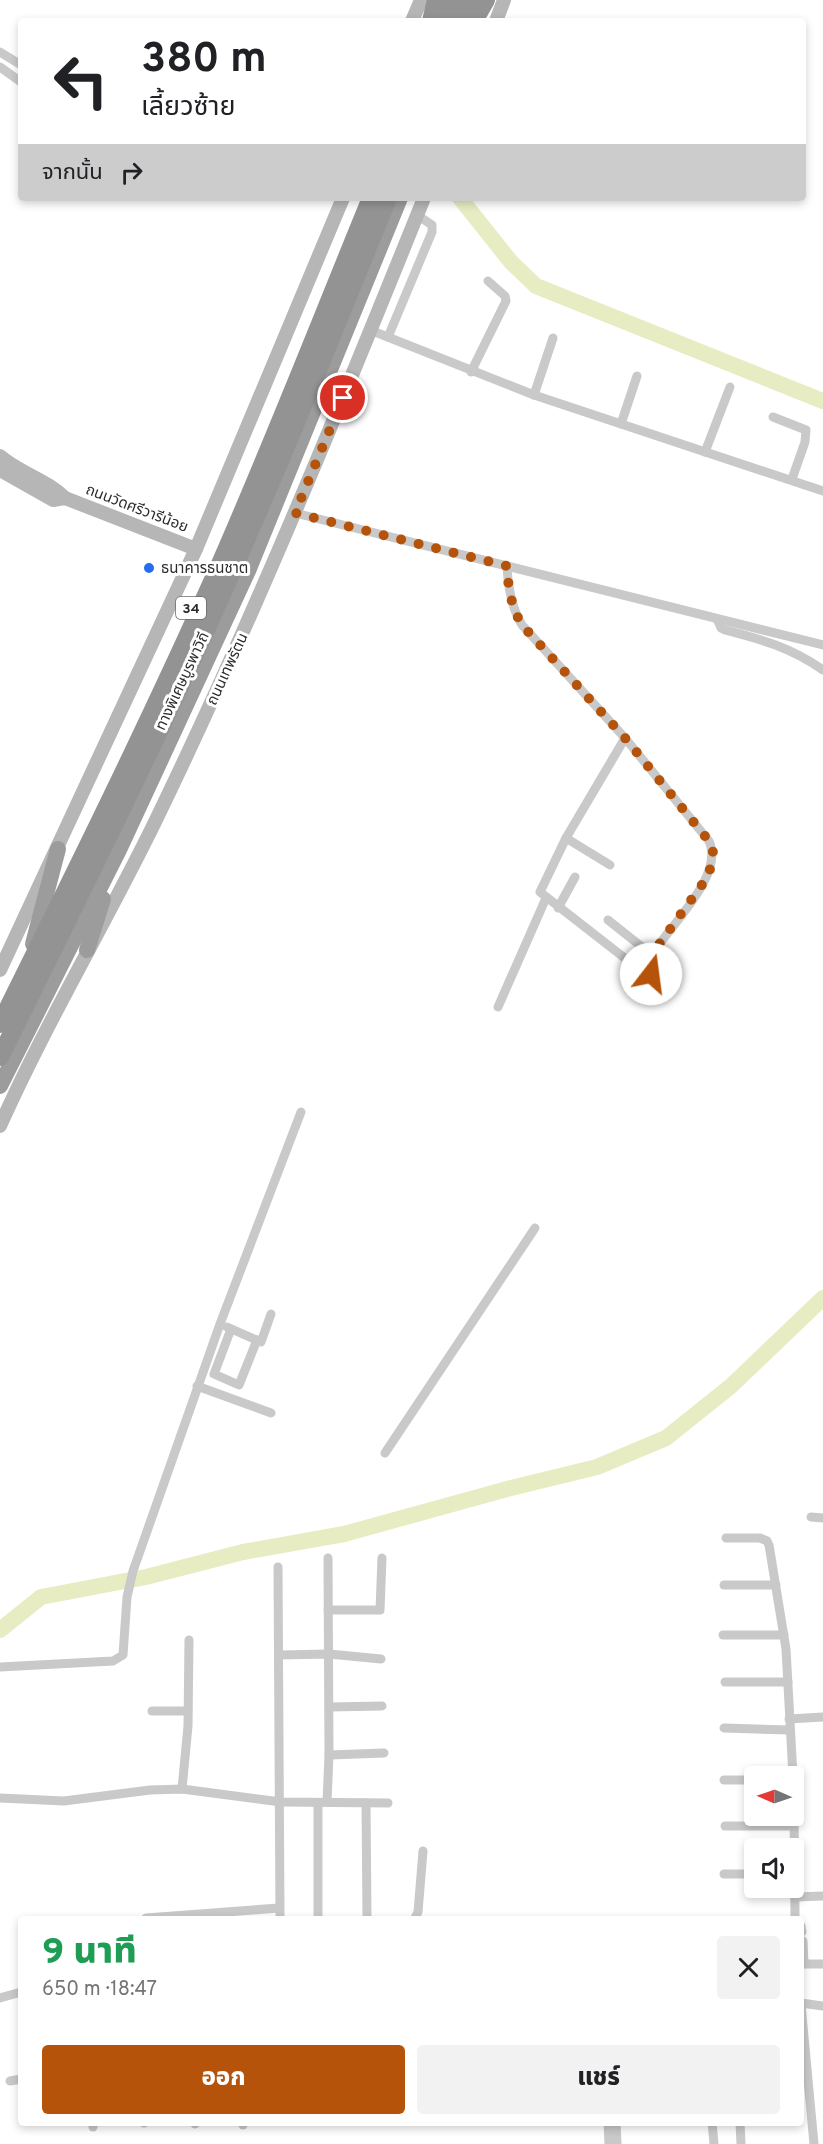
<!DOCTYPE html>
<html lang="th">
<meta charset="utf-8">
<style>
:root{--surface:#fff;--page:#f2f2f2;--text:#202124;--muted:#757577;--accent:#b45309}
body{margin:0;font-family:Overpass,"Noto Sans Thai",sans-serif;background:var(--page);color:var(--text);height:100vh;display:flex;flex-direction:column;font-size:22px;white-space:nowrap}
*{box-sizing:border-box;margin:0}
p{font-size:20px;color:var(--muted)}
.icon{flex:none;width:33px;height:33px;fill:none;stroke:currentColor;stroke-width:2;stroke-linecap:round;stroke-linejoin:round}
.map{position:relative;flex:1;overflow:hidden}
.sheet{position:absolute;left:18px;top:1916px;width:786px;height:210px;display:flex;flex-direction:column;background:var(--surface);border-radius:6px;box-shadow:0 3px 9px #0003}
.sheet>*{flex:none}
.top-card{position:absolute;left:18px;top:18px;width:788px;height:183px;border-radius:6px;box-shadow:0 3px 9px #0003;background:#fff;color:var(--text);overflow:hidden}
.needle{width:39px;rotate:272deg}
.buttons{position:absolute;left:744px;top:1766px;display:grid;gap:12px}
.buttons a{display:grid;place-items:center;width:60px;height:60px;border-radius:6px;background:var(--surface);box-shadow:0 3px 9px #0003;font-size:30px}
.pin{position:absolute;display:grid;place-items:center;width:51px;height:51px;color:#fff;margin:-26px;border:3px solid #fff;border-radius:50%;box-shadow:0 2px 6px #0007}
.me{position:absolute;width:66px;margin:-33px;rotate:15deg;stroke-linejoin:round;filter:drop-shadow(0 0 4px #0008)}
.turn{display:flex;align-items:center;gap:21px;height:126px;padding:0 24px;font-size:27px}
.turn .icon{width:78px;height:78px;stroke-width:2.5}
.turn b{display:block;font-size:42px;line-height:51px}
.then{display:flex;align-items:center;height:57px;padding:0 24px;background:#0003;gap:12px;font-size:22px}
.round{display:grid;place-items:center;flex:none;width:63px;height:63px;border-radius:6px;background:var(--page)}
.summary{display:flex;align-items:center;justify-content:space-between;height:102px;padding:0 24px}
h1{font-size:36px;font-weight:800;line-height:45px;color:#1e9e55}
.cta{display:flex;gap:12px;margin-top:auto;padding:12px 24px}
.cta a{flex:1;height:69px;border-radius:6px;background:var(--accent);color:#fff;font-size:24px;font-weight:800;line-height:69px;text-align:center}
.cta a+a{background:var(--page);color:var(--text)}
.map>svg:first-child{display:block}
</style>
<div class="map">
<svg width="823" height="2144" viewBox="0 0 823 2144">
<rect width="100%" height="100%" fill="#fff"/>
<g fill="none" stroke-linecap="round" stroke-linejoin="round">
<g stroke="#e8ecc3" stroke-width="16">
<polyline points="460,198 511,262 536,286 823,401"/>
<polyline points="0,1630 41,1597 146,1577 243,1552 344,1534 511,1488 597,1467 666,1438 731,1386 823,1298"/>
</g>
<g stroke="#c9c9c9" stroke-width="9">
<polyline points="0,52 21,65"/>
<polyline points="0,67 21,82"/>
<polyline points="370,330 534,395 823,491"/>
<polyline points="388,337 432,232 432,225 417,215"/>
<polyline points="471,372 506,301 505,296 488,281"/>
<polyline points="534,395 553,338"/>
<polyline points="773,417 806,430 805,442 792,479"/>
<polyline points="621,424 637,376"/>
<polyline points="705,452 730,387"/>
<polyline points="295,513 823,645"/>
<path d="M507,566c1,21 4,41 15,59l103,113 84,103c16,35 -40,85 -57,114l-44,-35"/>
<path d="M717,619l4,9 4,2c38,10 65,17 98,40"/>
<polyline points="625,738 566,838 540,892 649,977 652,955"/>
<polyline points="566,838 610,865"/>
<polyline points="558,908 575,877"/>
<polyline points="498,1007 546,898"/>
<polyline points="227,1327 261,1342 271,1314"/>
<polyline points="231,1329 214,1374 239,1385 257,1340"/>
<polyline points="197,1386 271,1413"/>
<polyline points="385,1453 535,1228"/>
<polyline points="811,1517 823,1518"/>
<polyline points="726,1538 760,1538 767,1541 769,1545 786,1649 793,1776"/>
<polyline points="278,1567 280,1918"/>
<polyline points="724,1585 776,1585"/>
<polyline points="328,1610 380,1610 382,1558"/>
<polyline points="723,1635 784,1635"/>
<polyline points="279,1655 329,1654 381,1659"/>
<polyline points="0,1667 113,1661 123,1655 127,1597 133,1571 220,1324 301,1112"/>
<polyline points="725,1682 788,1682"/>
<polyline points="329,1707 382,1706"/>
<polyline points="152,1711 188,1711"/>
<polyline points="789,1719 823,1717"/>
<polyline points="724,1728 790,1730"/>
<polyline points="329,1755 384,1753"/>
<polyline points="724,1780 754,1780"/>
<polyline points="182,1789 188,1726 189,1640"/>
<polyline points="0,1798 64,1801 150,1790 182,1789 281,1802 388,1803"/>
<polyline points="327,1802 329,1755 328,1558"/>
<polyline points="318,1803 318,1918"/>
<polyline points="366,1803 367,1918"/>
<polyline points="794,1809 795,1916"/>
<polyline points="725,1826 794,1826"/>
<polyline points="724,1874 754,1874"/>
<polyline points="795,1897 823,1896"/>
<polyline points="146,1918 279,1908"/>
<polyline points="415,1918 418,1912 423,1851"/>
<polyline points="801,1926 802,1932"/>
<polyline points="803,1941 804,1964"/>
<polyline points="801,1964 823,1964"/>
<polyline points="0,1998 21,1992"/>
<polyline points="801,2003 823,2006"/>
<polyline points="801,2005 814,2144"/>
<polyline points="10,2081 21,2079"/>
<polyline points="93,2122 93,2127"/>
<polyline points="143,2122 144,2123"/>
<polyline points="194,2122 195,2124"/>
<polyline points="243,2122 243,2125"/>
<polyline points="608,2122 609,2144"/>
<polyline points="616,2122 617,2144"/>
<polyline points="712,2122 714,2144"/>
<polyline points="740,2122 741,2144"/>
</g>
<g stroke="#b6b6b6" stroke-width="14">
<polyline points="412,21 421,0"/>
<polyline points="496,21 504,0"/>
<path d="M0,456c20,17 47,24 65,42l131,51"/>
<polyline points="0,470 53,500 65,498"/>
<polyline points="0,970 196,549 343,198"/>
<path d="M0,1126c46,-103 104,-200 154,-302 99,-204 185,-415 270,-626"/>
</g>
<g stroke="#9c9c9c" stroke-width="16">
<polyline points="33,944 58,849"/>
<polyline points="87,950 103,899"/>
<polyline points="0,1086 119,850 248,571 400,198"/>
</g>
<g stroke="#939393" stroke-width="18">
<polyline points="431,21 436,0"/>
<polyline points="443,21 452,0"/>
<polyline points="460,21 468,0"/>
<polyline points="474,21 486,0"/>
<path d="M0,1024c76,-153 151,-305 220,-460 53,-121 101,-244 151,-366"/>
<path d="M0,1057c79,-160 159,-320 231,-483 55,-124 106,-250 157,-376"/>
</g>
</g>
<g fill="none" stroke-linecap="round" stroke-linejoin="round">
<path stroke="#b45309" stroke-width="10" stroke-dasharray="0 18" d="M343,398l-48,115 212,53c1,21 4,41 15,59l103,113 84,103 4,10 -4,24 -54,75 -4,12v12"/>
</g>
<circle fill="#246eee" stroke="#fff" stroke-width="2" cx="149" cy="568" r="6"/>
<g text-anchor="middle" stroke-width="6" stroke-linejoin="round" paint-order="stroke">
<rect fill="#fff" stroke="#6b6b6b" stroke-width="1.5" x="176" y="597" width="30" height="22" rx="4.5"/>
<g font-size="14" font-weight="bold" fill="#2c2c2c">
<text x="191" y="613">34</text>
</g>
<g font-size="15" fill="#2c2c2c" stroke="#fff">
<text transform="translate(137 508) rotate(21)" y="5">ถนนวัดศรีวารีน้อย</text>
<text transform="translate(227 669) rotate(-65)" y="5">ถนนเทพรัตน</text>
<text transform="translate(182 681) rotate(-65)" y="5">ทางพิเศษบูรพาวิถี</text>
</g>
<g font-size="15" fill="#2c2c2c" stroke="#fff" text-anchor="start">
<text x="161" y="573">ธนาคารธนชาต</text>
</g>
</g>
</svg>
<div class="buttons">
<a><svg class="needle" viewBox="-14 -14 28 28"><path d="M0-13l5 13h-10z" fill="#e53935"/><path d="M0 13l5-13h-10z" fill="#757577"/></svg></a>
<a><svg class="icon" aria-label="sound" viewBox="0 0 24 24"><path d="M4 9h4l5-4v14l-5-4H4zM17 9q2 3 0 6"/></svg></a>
</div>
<div class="pin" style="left:343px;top:398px;background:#d93025"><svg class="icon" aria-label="arrive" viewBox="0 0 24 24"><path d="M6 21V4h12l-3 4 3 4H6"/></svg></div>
<svg class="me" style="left:651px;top:974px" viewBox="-20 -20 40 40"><circle r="19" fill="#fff"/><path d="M0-13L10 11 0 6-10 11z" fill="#b45309"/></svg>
<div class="top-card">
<div class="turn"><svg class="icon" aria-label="left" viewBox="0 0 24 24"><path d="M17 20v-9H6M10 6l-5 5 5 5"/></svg><div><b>380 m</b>เลี้ยวซ้าย</div></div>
<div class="then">จากนั้น<svg class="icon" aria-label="right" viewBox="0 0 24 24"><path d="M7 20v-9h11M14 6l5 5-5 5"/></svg></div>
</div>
<section class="sheet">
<div class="summary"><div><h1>9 นาที</h1><p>650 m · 18:47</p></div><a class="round"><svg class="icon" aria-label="close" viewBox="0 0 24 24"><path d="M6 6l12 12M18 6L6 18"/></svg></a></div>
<div class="cta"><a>ออก</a><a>แชร์</a></div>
</section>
</div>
